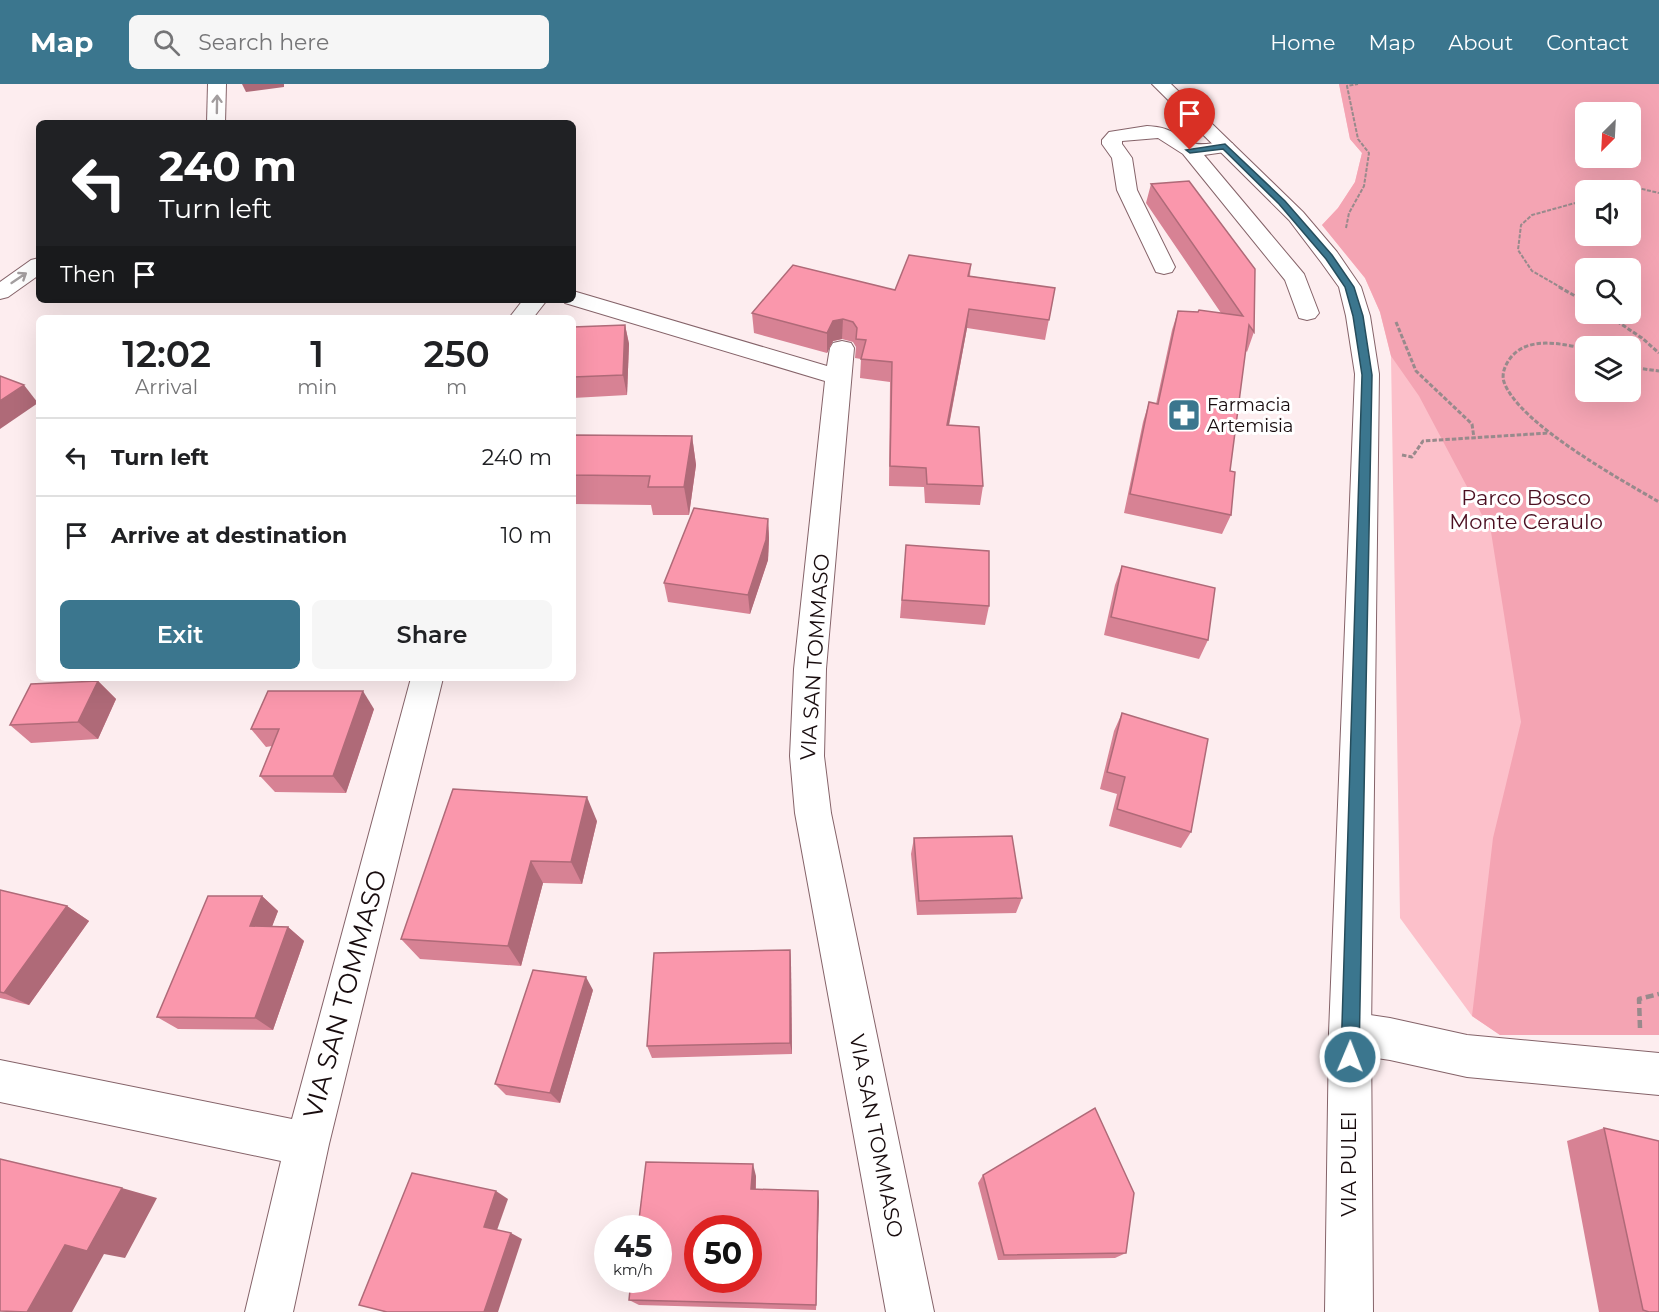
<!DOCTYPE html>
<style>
:root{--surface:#fff;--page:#f6f6f6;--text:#202124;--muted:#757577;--line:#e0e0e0;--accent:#3b768e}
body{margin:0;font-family:Montserrat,sans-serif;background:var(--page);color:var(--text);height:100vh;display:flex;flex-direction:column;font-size:22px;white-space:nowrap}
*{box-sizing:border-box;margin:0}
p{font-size:20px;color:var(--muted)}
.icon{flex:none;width:33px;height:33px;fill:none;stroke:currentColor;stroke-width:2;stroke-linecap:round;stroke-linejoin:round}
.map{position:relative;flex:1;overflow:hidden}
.panel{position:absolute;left:36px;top:231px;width:540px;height:366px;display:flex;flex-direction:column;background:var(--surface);border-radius:9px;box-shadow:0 6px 24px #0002}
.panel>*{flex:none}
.guide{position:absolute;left:36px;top:36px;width:540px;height:183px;border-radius:9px;box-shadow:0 6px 24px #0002;background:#202124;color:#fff;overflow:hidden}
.needle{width:39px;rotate:204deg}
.tools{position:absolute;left:1575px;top:18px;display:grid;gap:12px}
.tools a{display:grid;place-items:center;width:66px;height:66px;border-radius:9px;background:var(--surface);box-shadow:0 6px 24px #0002;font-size:30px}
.speed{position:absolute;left:594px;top:1131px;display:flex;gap:12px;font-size:30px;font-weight:700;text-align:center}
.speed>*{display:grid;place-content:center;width:78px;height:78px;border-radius:50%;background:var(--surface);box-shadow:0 6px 24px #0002;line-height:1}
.speed small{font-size:15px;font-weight:400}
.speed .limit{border:9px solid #d22;background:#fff;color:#111}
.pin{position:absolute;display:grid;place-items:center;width:51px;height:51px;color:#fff;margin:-62px -26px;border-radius:50% 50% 50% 0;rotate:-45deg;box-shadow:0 0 6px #0007}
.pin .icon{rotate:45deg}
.me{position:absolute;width:66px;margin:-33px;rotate:1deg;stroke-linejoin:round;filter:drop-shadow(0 0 4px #0008)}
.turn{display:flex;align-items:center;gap:21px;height:126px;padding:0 24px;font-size:27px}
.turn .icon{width:78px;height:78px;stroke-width:2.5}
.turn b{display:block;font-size:42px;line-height:51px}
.then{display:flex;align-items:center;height:57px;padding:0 24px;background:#0003;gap:12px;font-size:22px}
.eta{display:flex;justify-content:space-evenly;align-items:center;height:102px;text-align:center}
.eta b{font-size:36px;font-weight:600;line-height:42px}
.primary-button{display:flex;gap:12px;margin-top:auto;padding:12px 24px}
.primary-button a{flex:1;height:69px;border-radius:9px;background:var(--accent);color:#fff;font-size:24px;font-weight:600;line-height:69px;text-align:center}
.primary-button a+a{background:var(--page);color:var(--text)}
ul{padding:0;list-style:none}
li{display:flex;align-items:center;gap:18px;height:78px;padding:0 24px;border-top:2px solid var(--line)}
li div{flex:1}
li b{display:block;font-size:22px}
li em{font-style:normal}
header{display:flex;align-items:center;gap:36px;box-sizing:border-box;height:84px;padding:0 30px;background:var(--accent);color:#fff}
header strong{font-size:28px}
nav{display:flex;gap:33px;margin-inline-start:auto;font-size:21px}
.search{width:420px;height:54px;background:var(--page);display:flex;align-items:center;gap:15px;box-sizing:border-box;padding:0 21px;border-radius:9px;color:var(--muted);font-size:22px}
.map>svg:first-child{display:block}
</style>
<header>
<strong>Map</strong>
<div class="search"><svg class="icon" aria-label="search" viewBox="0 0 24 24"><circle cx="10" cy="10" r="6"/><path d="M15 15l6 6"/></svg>Search here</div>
<nav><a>Home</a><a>Map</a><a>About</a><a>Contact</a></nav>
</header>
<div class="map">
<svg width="1659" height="1228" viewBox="0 0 1659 1228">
<rect width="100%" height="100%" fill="#fdedef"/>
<path fill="#fcc0ca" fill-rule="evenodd" d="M1339,0h320v951h-159l-28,-19 -72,-98 -9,-562 -11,-44 -15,-34 -43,-53 16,-17 17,-26 7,-29 -12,-14zM1586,28h44v46h-44zM1586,106h44v46h-44zM1586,184h44v46h-44zM1586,262h44v46h-44z"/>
<path fill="#f4a4b3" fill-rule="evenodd" d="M1339,0h320v951h-159l-28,-19 21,-178 28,-116 -30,-190 -72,-136 -28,-40 -11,-44 -15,-34 -43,-53 16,-17 17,-26 7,-29 -12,-14zM1586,28h44v46h-44zM1586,106h44v46h-44zM1586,184h44v46h-44zM1586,262h44v46h-44z"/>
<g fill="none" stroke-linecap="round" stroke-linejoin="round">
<g stroke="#856369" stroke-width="2">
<g id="minor">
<polygon points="208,0 226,0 225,39 207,39"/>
<path d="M1147,42c23,1 27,8 46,17 10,4 27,-3 39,0l3,4 -3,4 -28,4 100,119 15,39 -4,5 -8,2 -8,-2 -14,-38 -102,-126 -25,-16 -36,3v3l10,14 5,32 38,77 -3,5 -8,2 -8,-2 -39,-82 -5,-32 -10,-14v-4l7,-8z"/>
<polygon points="39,174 39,191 8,213 0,215 0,198 31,176"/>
<polygon points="573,207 827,282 830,264 833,259 842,257 851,259 854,264 826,585 824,672 831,729 934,1228 886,1228 795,729 790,672 794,585 825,297 565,219 563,216 573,216"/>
<polygon points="523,216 547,216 533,234 509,234"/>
<polygon points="411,594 443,594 329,1060 293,1228 245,1228 281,1077 0,1018 0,976 292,1035"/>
<polygon points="1350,928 1390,934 1467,951 1659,969 1659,1011 1467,993 1390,976 1350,970 1335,964 1329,949 1335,934"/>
</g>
</g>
<g stroke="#856369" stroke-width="2">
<polygon id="major" points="1152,0 1171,0 1303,128 1337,168 1361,203 1370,232 1379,290 1371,949 1373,1228 1325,1228 1329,949 1355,290 1346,232 1339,203 1321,178 1289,136"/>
</g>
<g stroke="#988a8c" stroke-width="2" stroke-dasharray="4 1.5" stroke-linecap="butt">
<polyline points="1599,106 1621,100 1659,109"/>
<polyline points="1346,144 1349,129 1364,102 1369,69 1358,55 1347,2 1358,0"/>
<polyline points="1562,204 1532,187 1518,166 1521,141 1532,131 1586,116"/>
</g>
<g stroke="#988a8c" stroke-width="3" stroke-dasharray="4.5 2" stroke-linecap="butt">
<polyline points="1559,203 1586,218"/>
<polyline points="1606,230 1642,254 1659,269"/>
<polyline points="1396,238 1416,287 1472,340 1474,354"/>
<path d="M1586,265c-23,-5 -56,-13 -74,7 -6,7 -11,17 -8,26 15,42 116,97 155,120"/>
<polyline points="1630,283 1659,287"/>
<polyline points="1402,371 1412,373 1423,357 1549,349"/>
</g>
<polyline stroke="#988a8c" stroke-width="4.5" stroke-dasharray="8 4" stroke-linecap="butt" points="1640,944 1639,915 1659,910"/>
<use href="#minor" fill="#fff" fill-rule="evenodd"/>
<use href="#major" fill="#fff" fill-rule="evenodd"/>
</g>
<g fill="#d78294">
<polygon points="1151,100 1254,248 1247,268 1245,266 1230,387 1231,431 1222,450 1124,429 1143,338 1149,318 1156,320 1172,246 1178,227 1221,229 1146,119"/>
<polygon points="971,180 970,192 1055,204 1045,256 967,244 949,342 983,402 980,421 925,419 924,403 889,402 890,298 860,294 861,275 855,274 856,263 853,258 842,255 833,257 827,269 754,249 752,229 895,206"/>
<polygon points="625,241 629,260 627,311 573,314 573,243"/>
<polygon points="573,351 692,352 696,381 689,431 653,431 651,421 573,420"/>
<polygon points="768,435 769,454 768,476 750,530 668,518 664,499"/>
<polygon points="906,461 989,522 985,541 900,534"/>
<polygon points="1122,482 1208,556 1199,575 1104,551 1115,501"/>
<polygon points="98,597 116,615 98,655 31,659 10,641"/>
<polygon points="374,625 346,709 275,708 260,692 272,662 266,663 251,645"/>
<polygon points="1122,629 1191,748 1181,764 1109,742 1117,710 1100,705 1114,647"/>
<polygon points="597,737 582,800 543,799 521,882 420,875 401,855"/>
<polygon points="914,754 1022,814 1016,829 917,831 911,770"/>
<polygon points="0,806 67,822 89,837 29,921 0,914"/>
<polygon points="262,812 278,827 272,842 288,843 304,857 273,946 178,945 157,933"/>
<polygon points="790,866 791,880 792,970 652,974 647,962"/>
<polygon points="593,906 560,1019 506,1011 495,1000"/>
<polygon points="1604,1044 1659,1228 1599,1228 1567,1057"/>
<polygon points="983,1091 1126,1169 1115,1174 998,1176 978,1099"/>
<polygon points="756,1092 756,1106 818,1107 816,1226 639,1221 629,1216"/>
</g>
<g fill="#af6a78">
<polygon points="242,0 284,0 284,3 246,8"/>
<polygon points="969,225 967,244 945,361 947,341"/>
<polygon points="843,235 842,255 833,257 827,269 827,249 833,237"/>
<polygon points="625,241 629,260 627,311 623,291"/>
<polygon points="24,301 38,319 0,345 0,317"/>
<polygon points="692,352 696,381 689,431 684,403"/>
<polygon points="768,435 769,454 768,476 750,530 748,511"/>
<polygon points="98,597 116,615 98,655 78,638"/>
<polygon points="363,607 374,625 346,709 333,692"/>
<polygon points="587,713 597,737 582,800 571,778"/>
<polygon points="531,777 543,799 521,882 508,862"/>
<polygon points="262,812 278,827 267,856 250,842"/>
<polygon points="67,822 89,837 29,921 4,909"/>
<polygon points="288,843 304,857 273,946 255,934"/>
<polygon points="790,866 791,880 792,970 790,959"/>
<polygon points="586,893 593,906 560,1019 550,1009"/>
<polygon points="753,1080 756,1092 755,1116 751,1105"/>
<polygon points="122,1104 157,1114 125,1174 104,1170 72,1228 27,1228 65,1161"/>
<polygon points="496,1107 508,1115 496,1149 484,1143"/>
<polygon points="818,1107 819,1117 816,1226 816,1221"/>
<polygon points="511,1149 522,1155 498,1228 484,1228"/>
</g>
<g fill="#fa97ac" stroke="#af6a78" stroke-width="1.5" fill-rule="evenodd">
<polygon points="1189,97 1255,185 1254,248 1249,241 1230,387 1235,388 1231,431 1130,410 1149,318 1158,320 1178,227 1198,228 1199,226 1243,232 1151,100"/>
<polygon points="909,171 971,180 968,192 1055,204 1049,236 969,225 947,341 979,343 983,402 927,400 926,384 890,382 892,278 861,275 866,256 856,255 857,244 853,238 843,235 833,237 827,249 752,229 793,181 895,206"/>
<polygon points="625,241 623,291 573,293 573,243"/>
<polygon points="0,292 24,301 0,317"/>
<polygon points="573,351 692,352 684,403 648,403 650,392 573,391"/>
<polygon points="694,424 768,435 766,456 748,511 664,499"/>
<polygon points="906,461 989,467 989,522 902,516"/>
<polygon points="1122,482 1215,504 1208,556 1111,533"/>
<polygon points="98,597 78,638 10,641 31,600"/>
<polygon points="268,607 363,607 333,692 260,692 279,645 251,645"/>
<polygon points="1122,629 1208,655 1191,748 1117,725 1125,693 1107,688"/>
<polygon points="453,705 587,713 571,778 531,777 508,862 401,855"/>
<polygon points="1012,752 1022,814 919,817 914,754"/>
<polygon points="0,806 67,822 4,909 0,908"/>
<polygon points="208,812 262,812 250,842 288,843 255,934 157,933"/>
<polygon points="790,866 790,959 647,962 654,869"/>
<polygon points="533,886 586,893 550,1009 495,1000"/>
<polygon points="1095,1024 1134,1109 1126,1169 1004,1171 983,1091"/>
<polygon points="1604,1044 1659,1057 1659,1228 1649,1228 1643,1226"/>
<polygon points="0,1075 122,1104 87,1167 65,1161 27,1228 0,1227"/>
<path d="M646,1078l107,2 -2,25 67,2 -2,114 -187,-5 2,-20h27v-52h-20zM698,1144h50v52h-50z"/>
<polygon points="412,1089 496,1107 484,1143 511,1149 484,1228 387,1228 359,1221"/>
</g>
<defs><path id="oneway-shaft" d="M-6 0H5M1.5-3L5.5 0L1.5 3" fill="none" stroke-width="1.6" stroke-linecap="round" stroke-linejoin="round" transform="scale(1.5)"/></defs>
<g stroke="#a39e9f">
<use href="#oneway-shaft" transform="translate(217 20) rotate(-89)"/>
<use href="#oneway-shaft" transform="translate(19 194) rotate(-34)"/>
</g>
<polygon fill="#3b768e" stroke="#264d5c" stroke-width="1.5" points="1225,60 1285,117 1332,171 1354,203 1363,232 1372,291 1359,973 1356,979 1350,981 1344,979 1341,973 1362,291 1353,232 1345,203 1326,175 1279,120 1223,65 1190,69 1186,66"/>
<defs>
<g id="pharmacy-square" transform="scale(1.725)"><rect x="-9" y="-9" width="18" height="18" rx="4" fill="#3b768e" stroke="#fff"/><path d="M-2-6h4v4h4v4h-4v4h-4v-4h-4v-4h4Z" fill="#fff"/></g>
</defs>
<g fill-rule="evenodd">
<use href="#pharmacy-square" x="1184" y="331"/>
</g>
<g text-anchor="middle" stroke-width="6" stroke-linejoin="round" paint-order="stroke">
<g font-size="18" fill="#180c0e" stroke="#fff" text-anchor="start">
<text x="1207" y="327">Farmacia<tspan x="1207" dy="21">Artemisia</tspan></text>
</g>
<g font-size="21" fill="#4c1022" stroke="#fff">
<text x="1526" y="421">Parco Bosco<tspan x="1526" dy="24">Monte Ceraulo</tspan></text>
</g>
<g font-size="21" fill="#180c0e" stroke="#fff">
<text transform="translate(815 573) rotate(-86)" y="7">VIA SAN TOMMASO</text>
<text transform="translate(876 1052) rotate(79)" y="7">VIA SAN TOMMASO</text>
<text transform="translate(1349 1080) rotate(-90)" y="7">VIA PULEI</text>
</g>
<g font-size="26" fill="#180c0e" stroke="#fff">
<text transform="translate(345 910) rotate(-75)" y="9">VIA SAN TOMMASO</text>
</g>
</g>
</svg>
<div class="tools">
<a><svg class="needle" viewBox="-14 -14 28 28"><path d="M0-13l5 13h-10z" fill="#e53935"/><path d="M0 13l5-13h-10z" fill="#757577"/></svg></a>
<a><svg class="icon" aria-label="sound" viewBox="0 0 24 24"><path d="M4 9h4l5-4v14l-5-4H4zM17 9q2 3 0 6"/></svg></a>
<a><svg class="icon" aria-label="search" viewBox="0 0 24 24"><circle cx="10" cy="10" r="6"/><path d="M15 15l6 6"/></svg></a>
<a><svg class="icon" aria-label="layers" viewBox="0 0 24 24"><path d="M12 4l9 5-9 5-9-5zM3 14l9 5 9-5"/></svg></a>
</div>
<div class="speed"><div>45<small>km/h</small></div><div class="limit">50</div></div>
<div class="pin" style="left:1190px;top:66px;background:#d93025"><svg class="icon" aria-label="arrive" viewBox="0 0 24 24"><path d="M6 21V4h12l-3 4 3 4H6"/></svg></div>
<svg class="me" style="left:1350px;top:973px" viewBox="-20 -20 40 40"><circle r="17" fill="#3b768e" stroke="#fff" stroke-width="3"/><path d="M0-11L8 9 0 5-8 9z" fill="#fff"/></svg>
<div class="guide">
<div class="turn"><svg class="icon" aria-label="left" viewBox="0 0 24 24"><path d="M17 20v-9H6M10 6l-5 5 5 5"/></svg><div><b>240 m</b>Turn left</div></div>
<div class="then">Then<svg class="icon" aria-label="arrive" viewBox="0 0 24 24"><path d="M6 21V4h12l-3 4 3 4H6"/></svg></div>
</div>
<section class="panel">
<div class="eta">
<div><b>12:02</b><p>Arrival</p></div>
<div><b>1</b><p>min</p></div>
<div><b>250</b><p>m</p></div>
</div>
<ul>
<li><svg class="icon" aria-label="left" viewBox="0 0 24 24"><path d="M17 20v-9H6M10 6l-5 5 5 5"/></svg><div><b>Turn left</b></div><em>240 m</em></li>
<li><svg class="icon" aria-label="arrive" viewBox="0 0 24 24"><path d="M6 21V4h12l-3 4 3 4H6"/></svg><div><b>Arrive at destination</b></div><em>10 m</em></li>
</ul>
<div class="primary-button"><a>Exit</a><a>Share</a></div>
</section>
</div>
